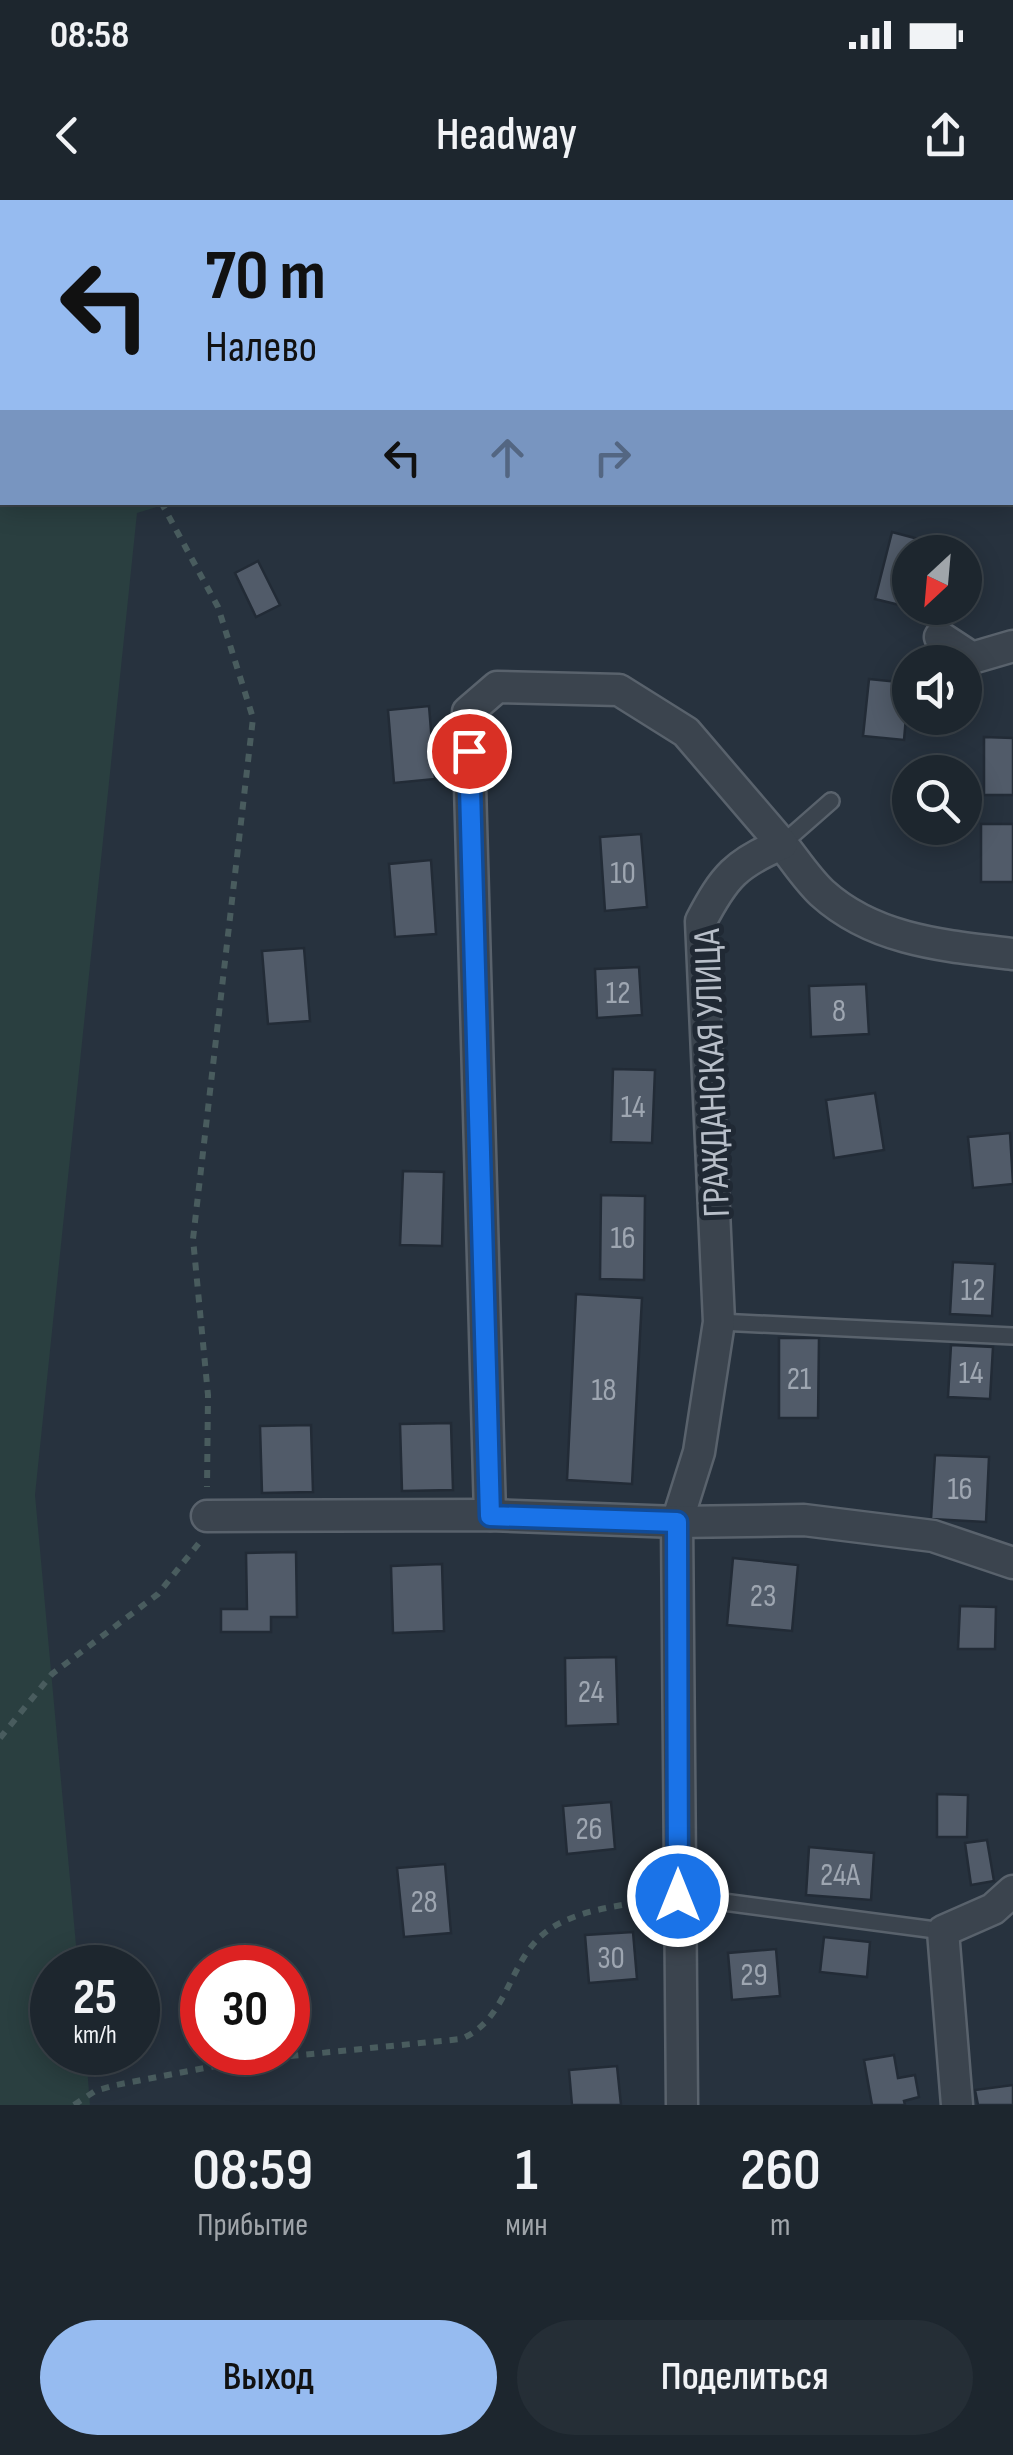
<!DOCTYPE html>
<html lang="ru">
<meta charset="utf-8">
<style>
:root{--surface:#1d262e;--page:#252e36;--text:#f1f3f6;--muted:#a0a5aa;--line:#3b434a;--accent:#96bbf0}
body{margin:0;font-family:"Sofia Sans Condensed",sans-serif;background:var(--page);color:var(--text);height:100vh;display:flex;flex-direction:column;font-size:38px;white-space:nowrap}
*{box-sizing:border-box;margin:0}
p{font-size:32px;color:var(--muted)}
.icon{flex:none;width:55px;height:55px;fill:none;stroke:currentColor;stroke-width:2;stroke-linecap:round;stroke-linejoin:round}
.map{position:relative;height:1905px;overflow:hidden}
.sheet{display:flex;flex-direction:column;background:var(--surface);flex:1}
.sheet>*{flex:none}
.hud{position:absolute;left:0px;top:0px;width:1015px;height:305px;box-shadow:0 5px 25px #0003,0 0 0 2px var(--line);background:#96bbf0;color:#111;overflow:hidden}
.needle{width:65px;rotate:206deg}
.fabs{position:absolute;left:892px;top:335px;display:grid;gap:20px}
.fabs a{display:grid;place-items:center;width:90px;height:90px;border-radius:50%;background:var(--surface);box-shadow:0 5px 25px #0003,0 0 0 2px var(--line);font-size:50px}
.speed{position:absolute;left:30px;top:1745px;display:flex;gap:20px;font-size:50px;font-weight:700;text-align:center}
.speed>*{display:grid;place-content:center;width:130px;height:130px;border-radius:50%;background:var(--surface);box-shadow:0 5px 25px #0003,0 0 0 2px var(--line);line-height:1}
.speed small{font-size:25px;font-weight:400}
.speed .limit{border:15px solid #d22;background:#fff;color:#111}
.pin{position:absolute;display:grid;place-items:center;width:85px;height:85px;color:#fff;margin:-42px;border:5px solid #fff;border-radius:50%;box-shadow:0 2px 10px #0007}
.me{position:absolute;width:110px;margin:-55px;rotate:0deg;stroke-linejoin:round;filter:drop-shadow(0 0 8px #0008)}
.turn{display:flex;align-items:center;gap:35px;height:210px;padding:0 40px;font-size:45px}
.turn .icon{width:130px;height:130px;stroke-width:2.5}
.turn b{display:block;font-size:70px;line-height:85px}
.lanes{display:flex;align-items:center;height:95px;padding:0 40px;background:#0003;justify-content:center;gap:50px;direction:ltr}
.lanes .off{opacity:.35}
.eta{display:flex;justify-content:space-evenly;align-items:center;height:170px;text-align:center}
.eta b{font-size:60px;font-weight:600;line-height:70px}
.primary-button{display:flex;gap:20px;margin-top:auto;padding:20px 40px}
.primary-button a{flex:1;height:115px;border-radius:60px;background:var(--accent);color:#111;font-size:40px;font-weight:600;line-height:115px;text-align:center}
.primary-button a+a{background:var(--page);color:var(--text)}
.status{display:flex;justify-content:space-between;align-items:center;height:70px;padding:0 50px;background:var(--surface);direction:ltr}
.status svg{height:28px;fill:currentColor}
header{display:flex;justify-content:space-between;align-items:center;height:130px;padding:0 40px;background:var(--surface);font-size:45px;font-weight:600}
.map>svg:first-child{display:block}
</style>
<div class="status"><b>08:58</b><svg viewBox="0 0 49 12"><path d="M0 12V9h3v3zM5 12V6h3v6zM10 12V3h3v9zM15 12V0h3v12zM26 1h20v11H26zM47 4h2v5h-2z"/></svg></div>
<header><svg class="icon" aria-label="back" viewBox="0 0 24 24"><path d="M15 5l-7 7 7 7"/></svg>Headway<svg class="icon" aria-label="share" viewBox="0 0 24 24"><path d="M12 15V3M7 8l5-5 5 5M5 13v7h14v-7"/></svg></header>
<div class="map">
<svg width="1013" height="1905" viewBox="0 0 1013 1905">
<rect width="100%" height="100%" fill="#27323e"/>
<polygon fill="#2a3f40" points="0,0 1013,0 1013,185 1012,2 2,2 2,302 170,303 137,313 35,1295 78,1767 52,1768 52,1852 86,1853 90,1905 0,1905"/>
<g fill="#515b69" stroke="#222b36" stroke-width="2.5">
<polygon points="892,332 941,345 939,352 910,352 910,408 925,408 924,411 875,399"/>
<polygon points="258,361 280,405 256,417 235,373"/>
<polygon points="869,479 909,483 904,540 863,536"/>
<polygon points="429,506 435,579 394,583 388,510"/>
<polygon points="984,537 1013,538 1013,595 984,595"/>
<rect x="981" y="624" width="32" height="58"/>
<polygon points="641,634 647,707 605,711 600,637"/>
<polygon points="431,660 436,734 395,737 389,664"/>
<polygon points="304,748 310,821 268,824 262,751"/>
<polygon points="639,767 642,815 597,818 595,769"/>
<polygon points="866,784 869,834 811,837 809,786"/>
<polygon points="613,869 655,870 652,943 611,942"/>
<polygon points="875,893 884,950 834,958 826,900"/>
<polygon points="1010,933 1013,984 973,988 968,937"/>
<polygon points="403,971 444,972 442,1046 400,1045"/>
<polygon points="601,995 645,996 644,1080 600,1079"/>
<polygon points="953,1062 995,1064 992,1116 950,1114"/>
<polygon points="576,1094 642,1098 632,1284 567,1280"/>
<polygon points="779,1138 819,1138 818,1218 779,1218"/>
<polygon points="951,1145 993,1147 990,1199 948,1197"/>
<polygon points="451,1223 453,1290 402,1291 400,1224"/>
<polygon points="311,1225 313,1292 262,1293 260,1226"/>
<polygon points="935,1255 989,1257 986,1322 931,1319"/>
<polygon points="296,1352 297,1417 271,1417 271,1432 221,1432 221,1409 247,1409 246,1353"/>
<polygon points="733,1358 798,1365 792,1431 727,1425"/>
<polygon points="442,1364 444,1431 393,1433 391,1366"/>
<polygon points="960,1406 996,1407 995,1449 958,1449"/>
<polygon points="616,1457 618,1524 566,1526 565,1458"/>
<polygon points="937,1594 968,1595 967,1637 937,1637"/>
<polygon points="611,1602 615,1649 567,1654 563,1606"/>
<polygon points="987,1640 994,1681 971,1685 965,1643"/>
<polygon points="809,1647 874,1653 871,1700 806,1695"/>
<polygon points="445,1664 451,1733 404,1737 397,1668"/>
<polygon points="633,1732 637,1779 589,1783 585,1735"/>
<polygon points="824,1737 870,1742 867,1777 820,1772"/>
<polygon points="776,1749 780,1796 732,1800 728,1753"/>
<polygon points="894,1855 898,1878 915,1875 919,1897 904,1901 905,1905 872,1905 864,1860"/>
<polygon points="617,1866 621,1905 572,1905 569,1870"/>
<polygon points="1013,1885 1013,1905 978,1905 975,1890"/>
</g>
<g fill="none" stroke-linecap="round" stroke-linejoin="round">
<g stroke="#59626c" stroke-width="20">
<g id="service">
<polyline points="782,644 831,601"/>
<polyline points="719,1122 1013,1136"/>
<polyline points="678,1696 943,1731"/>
</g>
</g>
<g stroke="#59626c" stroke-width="35">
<g id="minor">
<polyline points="940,437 972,458 1013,446"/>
<path d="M782,644c13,16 25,35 40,49 53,48 124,53 191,61"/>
<path d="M490,1315l-22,-803 29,-25 122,3 67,42 96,112c-46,19 -58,33 -81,77l18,401 -20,130 -22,70 5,583"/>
<polyline points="207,1316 490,1315 677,1322 804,1320 933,1336 1013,1363"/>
<polyline points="957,1905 943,1731 993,1709 1013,1691"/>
</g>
</g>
<g stroke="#495c5e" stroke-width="6" stroke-dasharray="8 8" stroke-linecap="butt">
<polyline points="7,0 8,2"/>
<polyline points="161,302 218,407 253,518 193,1039 208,1195 207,1287"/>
<polyline points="0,1538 52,1474 158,1394 199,1343"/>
<path d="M74,1905l21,-14 21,-6 125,-24 220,-22c48,-20 47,-79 86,-108 29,-21 71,-25 106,-31"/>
</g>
<use href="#service" stroke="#3b444e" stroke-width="15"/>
<use href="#minor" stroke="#3b444e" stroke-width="30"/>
</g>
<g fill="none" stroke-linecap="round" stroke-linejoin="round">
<g stroke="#114b97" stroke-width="25">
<polyline id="route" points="469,551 490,1316 677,1322 678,1696"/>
</g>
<use href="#route" stroke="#1a73e8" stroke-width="18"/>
</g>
<g text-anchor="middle" stroke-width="10" stroke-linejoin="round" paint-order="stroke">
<g font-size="32" fill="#9ea6b1">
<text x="623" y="683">10</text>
<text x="618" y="803">12</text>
<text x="839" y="821">8</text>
<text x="633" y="917">14</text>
<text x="623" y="1048">16</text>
<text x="973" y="1100">12</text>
<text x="971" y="1183">14</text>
<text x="799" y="1189">21</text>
<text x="604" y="1200">18</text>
<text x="960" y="1299">16</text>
<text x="763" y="1406">23</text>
<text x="591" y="1502">24</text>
<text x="589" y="1639">26</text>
<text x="840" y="1685">24А</text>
<text x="424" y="1712">28</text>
<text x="611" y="1768">30</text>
<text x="754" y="1785">29</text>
</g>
<g font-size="38" fill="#b8bfc9" stroke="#202934">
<text transform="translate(711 873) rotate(-92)" y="13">ГРАЖДАНСКАЯ УЛИЦА</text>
</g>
</g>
</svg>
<div class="fabs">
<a><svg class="needle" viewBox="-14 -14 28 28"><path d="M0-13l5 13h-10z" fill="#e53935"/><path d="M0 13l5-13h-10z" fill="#a0a5aa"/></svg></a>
<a><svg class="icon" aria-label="sound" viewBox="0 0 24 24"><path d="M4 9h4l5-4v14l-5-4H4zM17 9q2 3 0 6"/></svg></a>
<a><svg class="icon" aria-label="search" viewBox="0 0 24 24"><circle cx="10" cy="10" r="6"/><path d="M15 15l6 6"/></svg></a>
</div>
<div class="speed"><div>25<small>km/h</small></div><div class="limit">30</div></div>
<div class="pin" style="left:469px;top:551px;background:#d93025"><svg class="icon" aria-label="arrive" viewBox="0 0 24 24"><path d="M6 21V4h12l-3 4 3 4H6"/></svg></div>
<svg class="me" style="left:678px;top:1696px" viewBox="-20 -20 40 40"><circle r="17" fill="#1a73e8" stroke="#fff" stroke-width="3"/><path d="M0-11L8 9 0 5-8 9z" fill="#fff"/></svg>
<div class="hud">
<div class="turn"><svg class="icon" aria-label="left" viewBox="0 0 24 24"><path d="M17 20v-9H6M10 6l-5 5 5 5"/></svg><div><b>70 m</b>Налево</div></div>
<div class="lanes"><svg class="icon" aria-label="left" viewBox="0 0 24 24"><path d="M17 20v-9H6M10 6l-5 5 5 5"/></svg><svg class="icon off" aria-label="ahead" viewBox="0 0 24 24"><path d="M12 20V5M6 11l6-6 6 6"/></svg><svg class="icon off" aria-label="right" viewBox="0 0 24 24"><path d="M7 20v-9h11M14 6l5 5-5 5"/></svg></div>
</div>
</div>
<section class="sheet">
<div class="eta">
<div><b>08:59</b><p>Прибытие</p></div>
<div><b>1</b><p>мин</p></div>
<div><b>260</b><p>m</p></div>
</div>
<div class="primary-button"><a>Выход</a><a>Поделиться</a></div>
</section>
